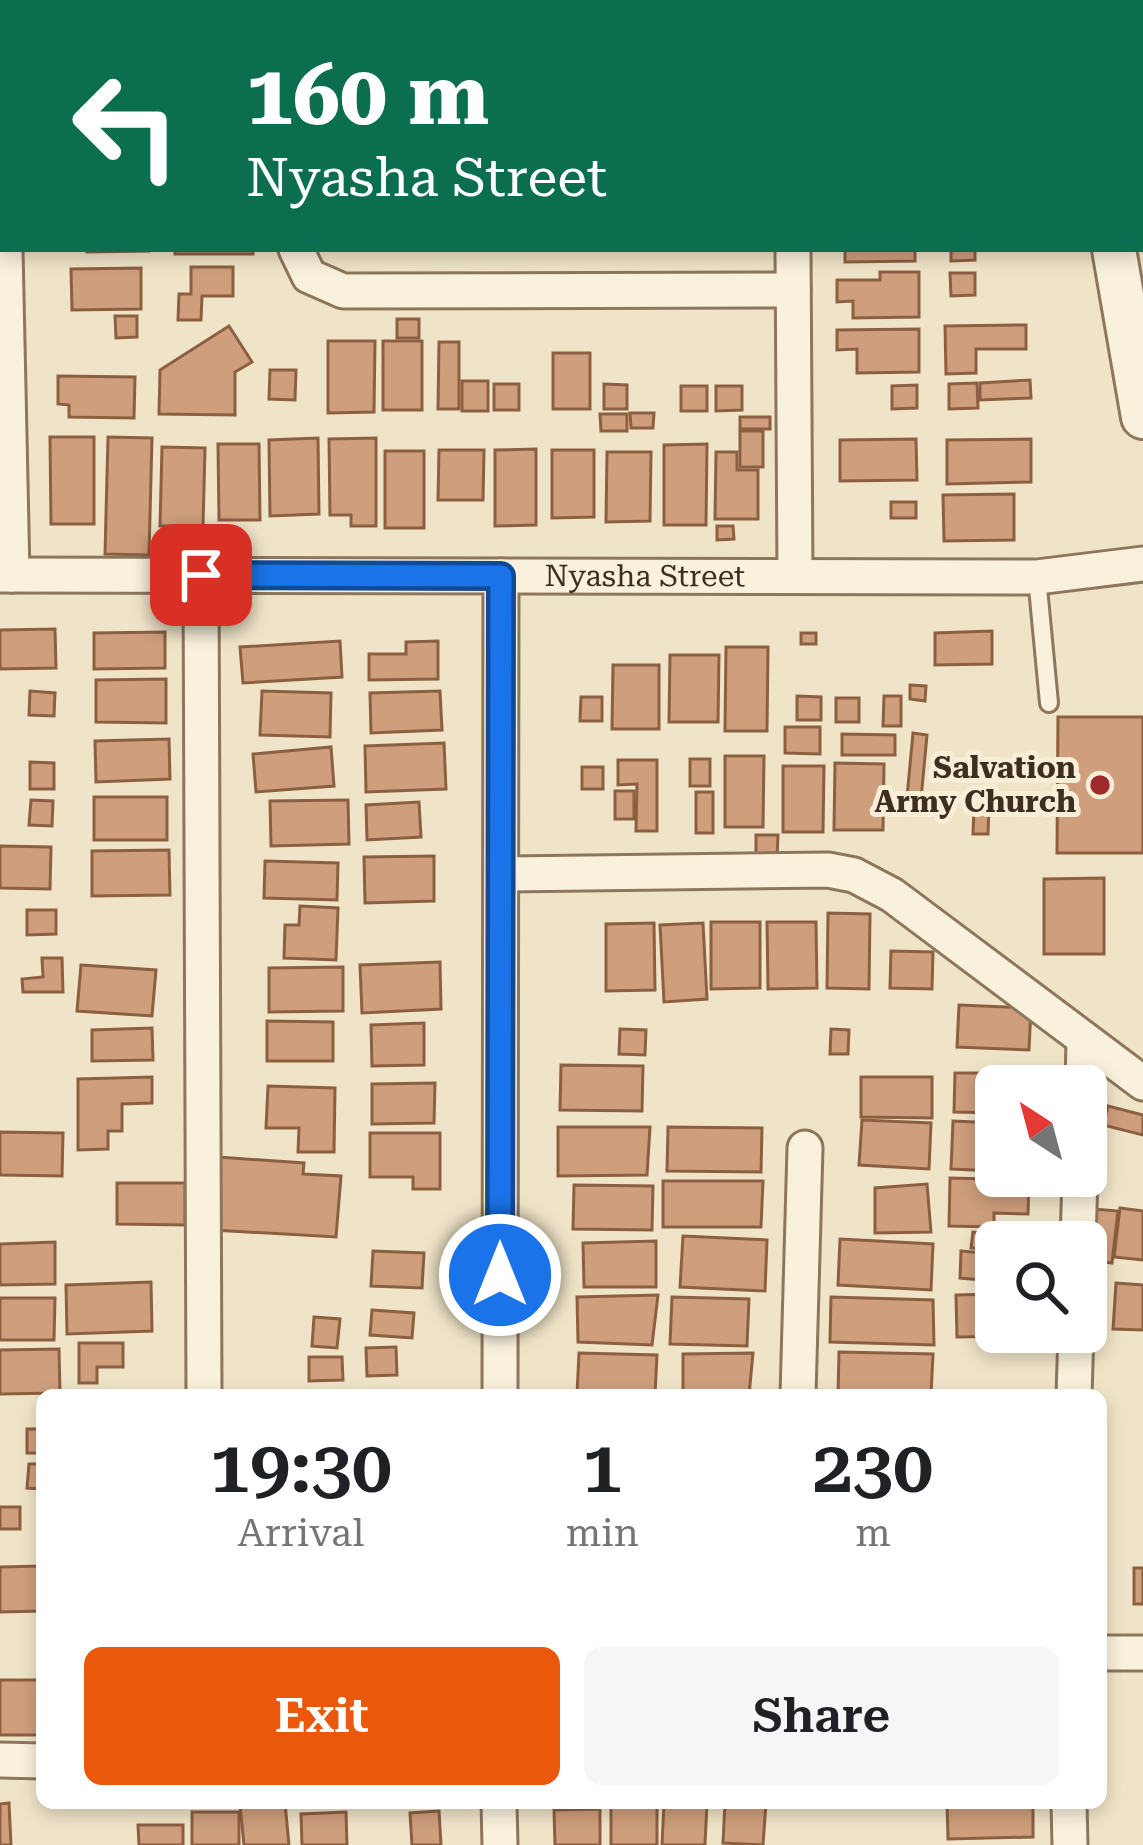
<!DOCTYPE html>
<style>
:root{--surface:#fff;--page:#f6f6f6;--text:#202124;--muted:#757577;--accent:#ea580c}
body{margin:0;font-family:"Roboto Serif",serif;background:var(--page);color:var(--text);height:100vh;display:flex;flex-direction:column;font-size:45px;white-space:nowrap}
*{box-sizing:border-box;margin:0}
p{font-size:39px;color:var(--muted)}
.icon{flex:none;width:66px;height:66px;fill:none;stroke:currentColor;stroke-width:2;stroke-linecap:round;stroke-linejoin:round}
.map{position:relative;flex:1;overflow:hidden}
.panel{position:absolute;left:36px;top:1389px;width:1071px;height:420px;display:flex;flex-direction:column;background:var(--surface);border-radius:18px;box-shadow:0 6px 18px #0003}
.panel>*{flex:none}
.top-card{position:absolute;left:0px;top:0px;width:1143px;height:252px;box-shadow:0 6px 18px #0003;background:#0b6e4f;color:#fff;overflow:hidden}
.needle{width:78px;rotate:324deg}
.fabs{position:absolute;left:975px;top:1065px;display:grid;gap:24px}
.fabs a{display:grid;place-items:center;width:132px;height:132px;border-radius:18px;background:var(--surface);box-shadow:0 6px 18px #0003;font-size:60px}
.pin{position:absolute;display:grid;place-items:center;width:102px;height:102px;color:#fff;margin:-51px;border-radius:24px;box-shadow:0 6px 18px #0006}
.me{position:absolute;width:132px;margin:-66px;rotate:0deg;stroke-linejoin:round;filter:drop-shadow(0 0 9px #0008)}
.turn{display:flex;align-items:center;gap:42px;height:252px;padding:0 48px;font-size:54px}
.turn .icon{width:156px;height:156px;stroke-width:2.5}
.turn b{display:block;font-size:84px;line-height:102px}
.eta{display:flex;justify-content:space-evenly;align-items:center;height:204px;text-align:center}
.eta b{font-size:72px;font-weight:600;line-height:84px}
.button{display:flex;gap:24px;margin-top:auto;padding:24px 48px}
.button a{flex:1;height:138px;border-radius:18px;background:var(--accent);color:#fff;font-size:48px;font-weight:600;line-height:138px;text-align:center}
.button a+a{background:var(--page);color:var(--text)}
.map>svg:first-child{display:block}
</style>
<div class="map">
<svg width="1143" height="1845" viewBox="0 0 1143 1845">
<rect width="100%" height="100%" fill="#f0e4c8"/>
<g fill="#cf9f7d" stroke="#8d5f41" stroke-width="3">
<polygon points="87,249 149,249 149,251 87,252"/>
<rect x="175" y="249" width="78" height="5"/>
<polygon points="845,249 915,249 915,261 845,262"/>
<polygon points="951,249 975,249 975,260 951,261"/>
<polygon points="191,267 233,267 233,296 202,296 201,320 178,320 179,294 191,294"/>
<polygon points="141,268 141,309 72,310 71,269"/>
<polygon points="880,272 919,272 919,317 853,318 853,301 837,302 837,280 880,280"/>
<polygon points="950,273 975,273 975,295 951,296"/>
<polygon points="115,316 137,316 137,337 116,338"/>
<rect x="397" y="319" width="22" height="19"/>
<polygon points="1026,325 1026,349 976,349 976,373 946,374 945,326"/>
<polygon points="229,326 252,362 235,372 235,415 159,414 160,370"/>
<polygon points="919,329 919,372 857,373 857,349 837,350 837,330"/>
<polygon points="328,341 375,341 374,412 328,413"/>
<rect x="383" y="341" width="39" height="69"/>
<polygon points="439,342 459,342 459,409 438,409"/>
<rect x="553" y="353" width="37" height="56"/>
<polygon points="270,370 296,370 295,400 269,399"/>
<polygon points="58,376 135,377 134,418 69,417 69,405 58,404"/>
<polygon points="1030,380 1031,398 980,400 980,383"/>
<rect x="462" y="381" width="26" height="30"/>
<polygon points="977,383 978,408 949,409 949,384"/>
<rect x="494" y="384" width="25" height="26"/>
<polygon points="604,384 627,385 627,409 604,409"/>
<polygon points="917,385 917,408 892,409 892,386"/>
<rect x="681" y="386" width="26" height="25"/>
<polygon points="716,386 742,386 742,410 716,411"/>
<polygon points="630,413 654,413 653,428 631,428"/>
<polygon points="600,414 627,414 627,431 601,431"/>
<rect x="740" y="417" width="30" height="12"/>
<rect x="740" y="431" width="23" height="36"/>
<polygon points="50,437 94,437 94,524 51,524"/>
<polygon points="108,437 152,438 149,555 105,554"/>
<polygon points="318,438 319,514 270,516 269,440"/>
<polygon points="376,438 376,526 351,526 351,515 330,515 329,439"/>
<polygon points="916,439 917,480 840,481 840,440"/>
<polygon points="1031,439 1031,482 947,484 947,440"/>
<polygon points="218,444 259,444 260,520 219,520"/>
<polygon points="707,444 706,525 664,525 664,445"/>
<polygon points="162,447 205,448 203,526 160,526"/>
<polygon points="536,449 536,525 495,526 495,450"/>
<polygon points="439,450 484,450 483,500 438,500"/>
<polygon points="552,450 594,450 594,517 552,518"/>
<rect x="385" y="451" width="39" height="77"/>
<polygon points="607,452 651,452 650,521 606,522"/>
<polygon points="716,452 737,452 737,470 758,470 758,519 715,519"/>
<polygon points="1014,494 1014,540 944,541 943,495"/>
<rect x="891" y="502" width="25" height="16"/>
<polygon points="717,526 733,526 734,539 717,540"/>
<polygon points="55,629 56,668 0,669 0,630"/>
<polygon points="992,631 992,664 935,665 935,633"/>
<polygon points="165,632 165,668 94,669 94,633"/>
<rect x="801" y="633" width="15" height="11"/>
<polygon points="340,641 342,677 243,683 240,647"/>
<polygon points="438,641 438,679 369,680 369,654 406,654 406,642"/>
<polygon points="726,647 768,647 767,731 725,731"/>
<polygon points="670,655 719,655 718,722 669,722"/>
<polygon points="613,665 659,665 659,729 612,729"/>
<polygon points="166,679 166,723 96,722 96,680"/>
<polygon points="910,685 926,686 925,701 910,699"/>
<polygon points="30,691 55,693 54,716 29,715"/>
<polygon points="262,691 331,693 330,737 260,735"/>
<polygon points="440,691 442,730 371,733 370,693"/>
<polygon points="797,696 821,697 821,720 797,720"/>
<polygon points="884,696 901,696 901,726 883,726"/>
<polygon points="581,697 602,697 602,721 580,721"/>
<rect x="836" y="698" width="23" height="24"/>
<polygon points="1058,717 1143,717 1143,853 1057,853"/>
<polygon points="785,727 820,727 820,754 785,753"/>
<polygon points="913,733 927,735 920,810 906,808"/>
<polygon points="842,734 895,735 895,755 842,755"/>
<polygon points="169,739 170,779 96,782 95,741"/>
<polygon points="444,743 446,789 366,792 365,746"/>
<polygon points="331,747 334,786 256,792 253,754"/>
<polygon points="725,756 764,756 763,827 725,827"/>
<rect x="690" y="759" width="20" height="27"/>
<polygon points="618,760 657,760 657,831 636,831 637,784 618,785"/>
<polygon points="30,762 54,763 54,789 30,789"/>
<polygon points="835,763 884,764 883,830 834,830"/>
<polygon points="783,766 824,766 823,832 783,832"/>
<rect x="582" y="767" width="21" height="22"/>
<rect x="615" y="791" width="19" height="28"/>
<rect x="696" y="792" width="17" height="41"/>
<rect x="94" y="797" width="73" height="43"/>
<polygon points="31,800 53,801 52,826 29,825"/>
<polygon points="348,800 349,844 271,846 270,801"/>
<polygon points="419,802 421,837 367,840 366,805"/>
<polygon points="974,807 989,807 988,834 973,834"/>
<polygon points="756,835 778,835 777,858 756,858"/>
<polygon points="0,846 51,847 50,889 0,888"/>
<polygon points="169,850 170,895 92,896 92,851"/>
<polygon points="434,856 434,901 365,903 364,857"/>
<polygon points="265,861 338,863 337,900 264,898"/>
<polygon points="1104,878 1104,954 1044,954 1044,879"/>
<polygon points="300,906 338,908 336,960 284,958 285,925 299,925"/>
<polygon points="27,910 56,910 56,934 27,935"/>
<polygon points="828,913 870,914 869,989 827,988"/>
<polygon points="711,922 760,922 760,988 711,989"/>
<polygon points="767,922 816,922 817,988 768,989"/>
<polygon points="654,923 655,990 606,991 606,924"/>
<polygon points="703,923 707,999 664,1002 660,925"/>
<polygon points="891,951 933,952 932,989 890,988"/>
<polygon points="42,958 62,958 63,992 23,992 22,979 43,977"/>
<polygon points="440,962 441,1009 362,1013 360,965"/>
<polygon points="81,965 156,970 152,1016 77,1011"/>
<polygon points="343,967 343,1011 269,1012 269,968"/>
<polygon points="959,1005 1031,1008 1029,1050 957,1047"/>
<polygon points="267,1021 333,1022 333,1061 267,1061"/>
<polygon points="424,1023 424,1065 372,1066 371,1025"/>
<polygon points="152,1028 153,1060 92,1061 92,1030"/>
<polygon points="620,1029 646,1030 645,1055 619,1054"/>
<polygon points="831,1029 849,1030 848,1054 830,1054"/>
<polygon points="561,1065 643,1066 642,1111 560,1110"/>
<polygon points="955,1073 1020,1073 1020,1086 996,1086 996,1113 954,1112"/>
<polygon points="152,1077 152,1103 122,1104 122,1131 108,1131 108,1149 78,1150 78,1079"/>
<polygon points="861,1077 932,1077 932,1118 861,1117"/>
<polygon points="435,1083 434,1123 372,1124 372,1084"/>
<polygon points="268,1086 335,1088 334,1152 298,1152 299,1128 266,1128"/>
<polygon points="1108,1106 1143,1115 1143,1135 1103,1125"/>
<polygon points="862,1120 931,1123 929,1169 859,1165"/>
<polygon points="953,1121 996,1123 996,1171 951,1169"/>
<polygon points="558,1127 650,1127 647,1175 558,1176"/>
<polygon points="668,1127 762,1128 761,1172 667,1171"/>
<polygon points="0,1132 63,1133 62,1176 0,1175"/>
<polygon points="370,1133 440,1133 440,1189 413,1189 413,1177 370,1177"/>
<polygon points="218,1157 304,1163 303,1174 341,1176 336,1237 213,1230"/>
<polygon points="950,1178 1029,1180 1028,1214 994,1213 994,1227 949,1226"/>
<polygon points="663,1181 763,1181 761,1227 663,1227"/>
<polygon points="117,1183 185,1183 185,1225 117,1224"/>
<polygon points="927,1184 931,1232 875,1233 875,1188"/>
<polygon points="574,1185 653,1186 652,1230 573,1229"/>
<polygon points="1120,1208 1143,1211 1143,1260 1114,1257"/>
<polygon points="1094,1209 1118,1211 1112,1263 1087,1260"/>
<polygon points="973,1232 991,1234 989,1250 971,1248"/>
<polygon points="683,1236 767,1240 765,1291 680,1287"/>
<polygon points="840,1239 933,1244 931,1290 838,1285"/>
<polygon points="656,1241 656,1287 584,1287 583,1243"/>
<polygon points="55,1242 55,1284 0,1285 0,1244"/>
<polygon points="373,1251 424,1253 422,1288 371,1286"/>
<polygon points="961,1251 996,1254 996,1281 960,1278"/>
<polygon points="151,1282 152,1331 67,1334 66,1285"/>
<polygon points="1116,1283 1143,1285 1143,1330 1113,1329"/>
<polygon points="996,1294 996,1332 1021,1336 957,1337 956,1295"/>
<polygon points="658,1295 652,1345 578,1342 577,1297"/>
<polygon points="672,1297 749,1299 747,1346 670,1344"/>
<polygon points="831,1297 933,1300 934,1345 830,1342"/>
<polygon points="0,1298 55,1298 54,1340 0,1340"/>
<polygon points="372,1310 414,1313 412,1338 370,1335"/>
<polygon points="314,1317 340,1319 337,1348 312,1346"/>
<polygon points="79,1343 123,1343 123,1367 97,1367 97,1383 79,1383"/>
<polygon points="396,1347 397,1375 367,1376 366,1348"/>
<polygon points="59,1349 60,1393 0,1394 0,1350"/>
<polygon points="839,1352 933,1354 931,1395 838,1395"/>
<polygon points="579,1353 657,1355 655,1395 577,1394"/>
<polygon points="753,1353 749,1395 683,1395 683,1354"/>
<polygon points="309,1357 342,1357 343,1380 309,1381"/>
<rect x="27" y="1429" width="15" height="24"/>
<polygon points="29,1464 42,1464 42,1489 27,1488"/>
<rect x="0" y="1507" width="20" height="22"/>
<polygon points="42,1566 42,1611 0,1612 0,1567"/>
<rect x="1134" y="1568" width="9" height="36"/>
<rect x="0" y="1680" width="42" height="55"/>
<polygon points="9,1803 11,1845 0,1845 0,1804"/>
<polygon points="285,1803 289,1845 244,1845 240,1806"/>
<rect x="611" y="1803" width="46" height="42"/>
<polygon points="664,1803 707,1803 705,1845 662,1845"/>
<polygon points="725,1803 766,1803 763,1845 723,1843"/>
<polygon points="947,1803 1033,1803 1033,1837 948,1839"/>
<polygon points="600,1809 600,1845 555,1845 554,1810"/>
<polygon points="439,1811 441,1845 412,1845 410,1813"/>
<rect x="192" y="1812" width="47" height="33"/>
<polygon points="346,1812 347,1845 302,1845 301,1814"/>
<polygon points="138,1825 183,1825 183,1845 139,1845"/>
</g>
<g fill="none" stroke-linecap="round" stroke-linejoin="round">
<g stroke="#8d765c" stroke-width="22">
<polyline id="service" points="1037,577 1049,703"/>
</g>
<g stroke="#8d765c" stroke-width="39">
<g id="minor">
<polyline points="7,0 8,3"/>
<polyline points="792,0 792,3"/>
<polyline points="5,249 12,575"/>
<polyline points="296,249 309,276 343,291 793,290"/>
<polyline points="793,249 795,576"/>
<path id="s1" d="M0,575l1037,2 106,-13"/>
<polyline points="201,575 204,1395"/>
<polyline points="502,874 828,870 854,875 892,895 1143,1083"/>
<polyline points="1083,1086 1084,1040"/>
<polyline points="1078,1242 1080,1176"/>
<polyline points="500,1395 501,576"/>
<polyline points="798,1395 805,1148"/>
<polyline points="1074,1395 1076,1332"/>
<polyline points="1101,1653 1143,1653"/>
<polyline points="0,1760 42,1761"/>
<polyline points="499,1803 500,1845"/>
<polyline points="1069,1803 1070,1845"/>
</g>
</g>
<g stroke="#8d765c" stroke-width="48">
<g id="tertiary">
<polyline points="1109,0 1109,3"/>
<polyline points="1114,249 1143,417"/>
</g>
</g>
<use href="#service" stroke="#faf1dc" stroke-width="16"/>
<use href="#minor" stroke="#faf1dc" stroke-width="33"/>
<use href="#tertiary" stroke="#faf1dc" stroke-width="42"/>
</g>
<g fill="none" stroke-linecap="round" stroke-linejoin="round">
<g stroke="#114b97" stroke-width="30">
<polyline id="route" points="201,575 501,576 500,1275"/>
</g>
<use href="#route" stroke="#1a73e8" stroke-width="21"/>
</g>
<circle fill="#9e2a2b" stroke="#f7eed8" stroke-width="4.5" cx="1100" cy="785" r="12"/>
<g text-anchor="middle" stroke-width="10" stroke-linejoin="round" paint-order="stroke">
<g font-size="30" fill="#3d2e20" stroke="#f7eed8">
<text dy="10" stroke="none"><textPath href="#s1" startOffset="645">Nyasha Street</textPath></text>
</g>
<g font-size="30" font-weight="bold" fill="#3d2e20" stroke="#f7eed8" text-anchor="end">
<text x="1076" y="778">Salvation<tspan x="1076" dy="34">Army Church</tspan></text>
</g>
</g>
</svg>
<div class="fabs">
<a><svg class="needle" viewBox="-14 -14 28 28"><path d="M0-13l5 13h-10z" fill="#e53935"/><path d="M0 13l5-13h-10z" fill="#757577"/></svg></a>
<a><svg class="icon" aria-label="search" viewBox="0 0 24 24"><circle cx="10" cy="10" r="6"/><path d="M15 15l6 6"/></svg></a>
</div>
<div class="pin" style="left:201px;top:575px;background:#d93025"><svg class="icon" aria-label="arrive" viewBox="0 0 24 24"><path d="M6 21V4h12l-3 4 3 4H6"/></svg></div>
<svg class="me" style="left:500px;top:1275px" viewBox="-20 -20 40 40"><circle r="17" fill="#1a73e8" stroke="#fff" stroke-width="3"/><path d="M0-11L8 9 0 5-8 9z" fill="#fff"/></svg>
<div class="top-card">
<div class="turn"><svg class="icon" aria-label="left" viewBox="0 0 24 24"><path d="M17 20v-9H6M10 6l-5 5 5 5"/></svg><div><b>160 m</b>Nyasha Street</div></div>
</div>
<section class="panel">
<div class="eta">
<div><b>19:30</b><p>Arrival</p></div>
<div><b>1</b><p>min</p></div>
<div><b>230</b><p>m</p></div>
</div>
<div class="button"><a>Exit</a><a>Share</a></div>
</section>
</div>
